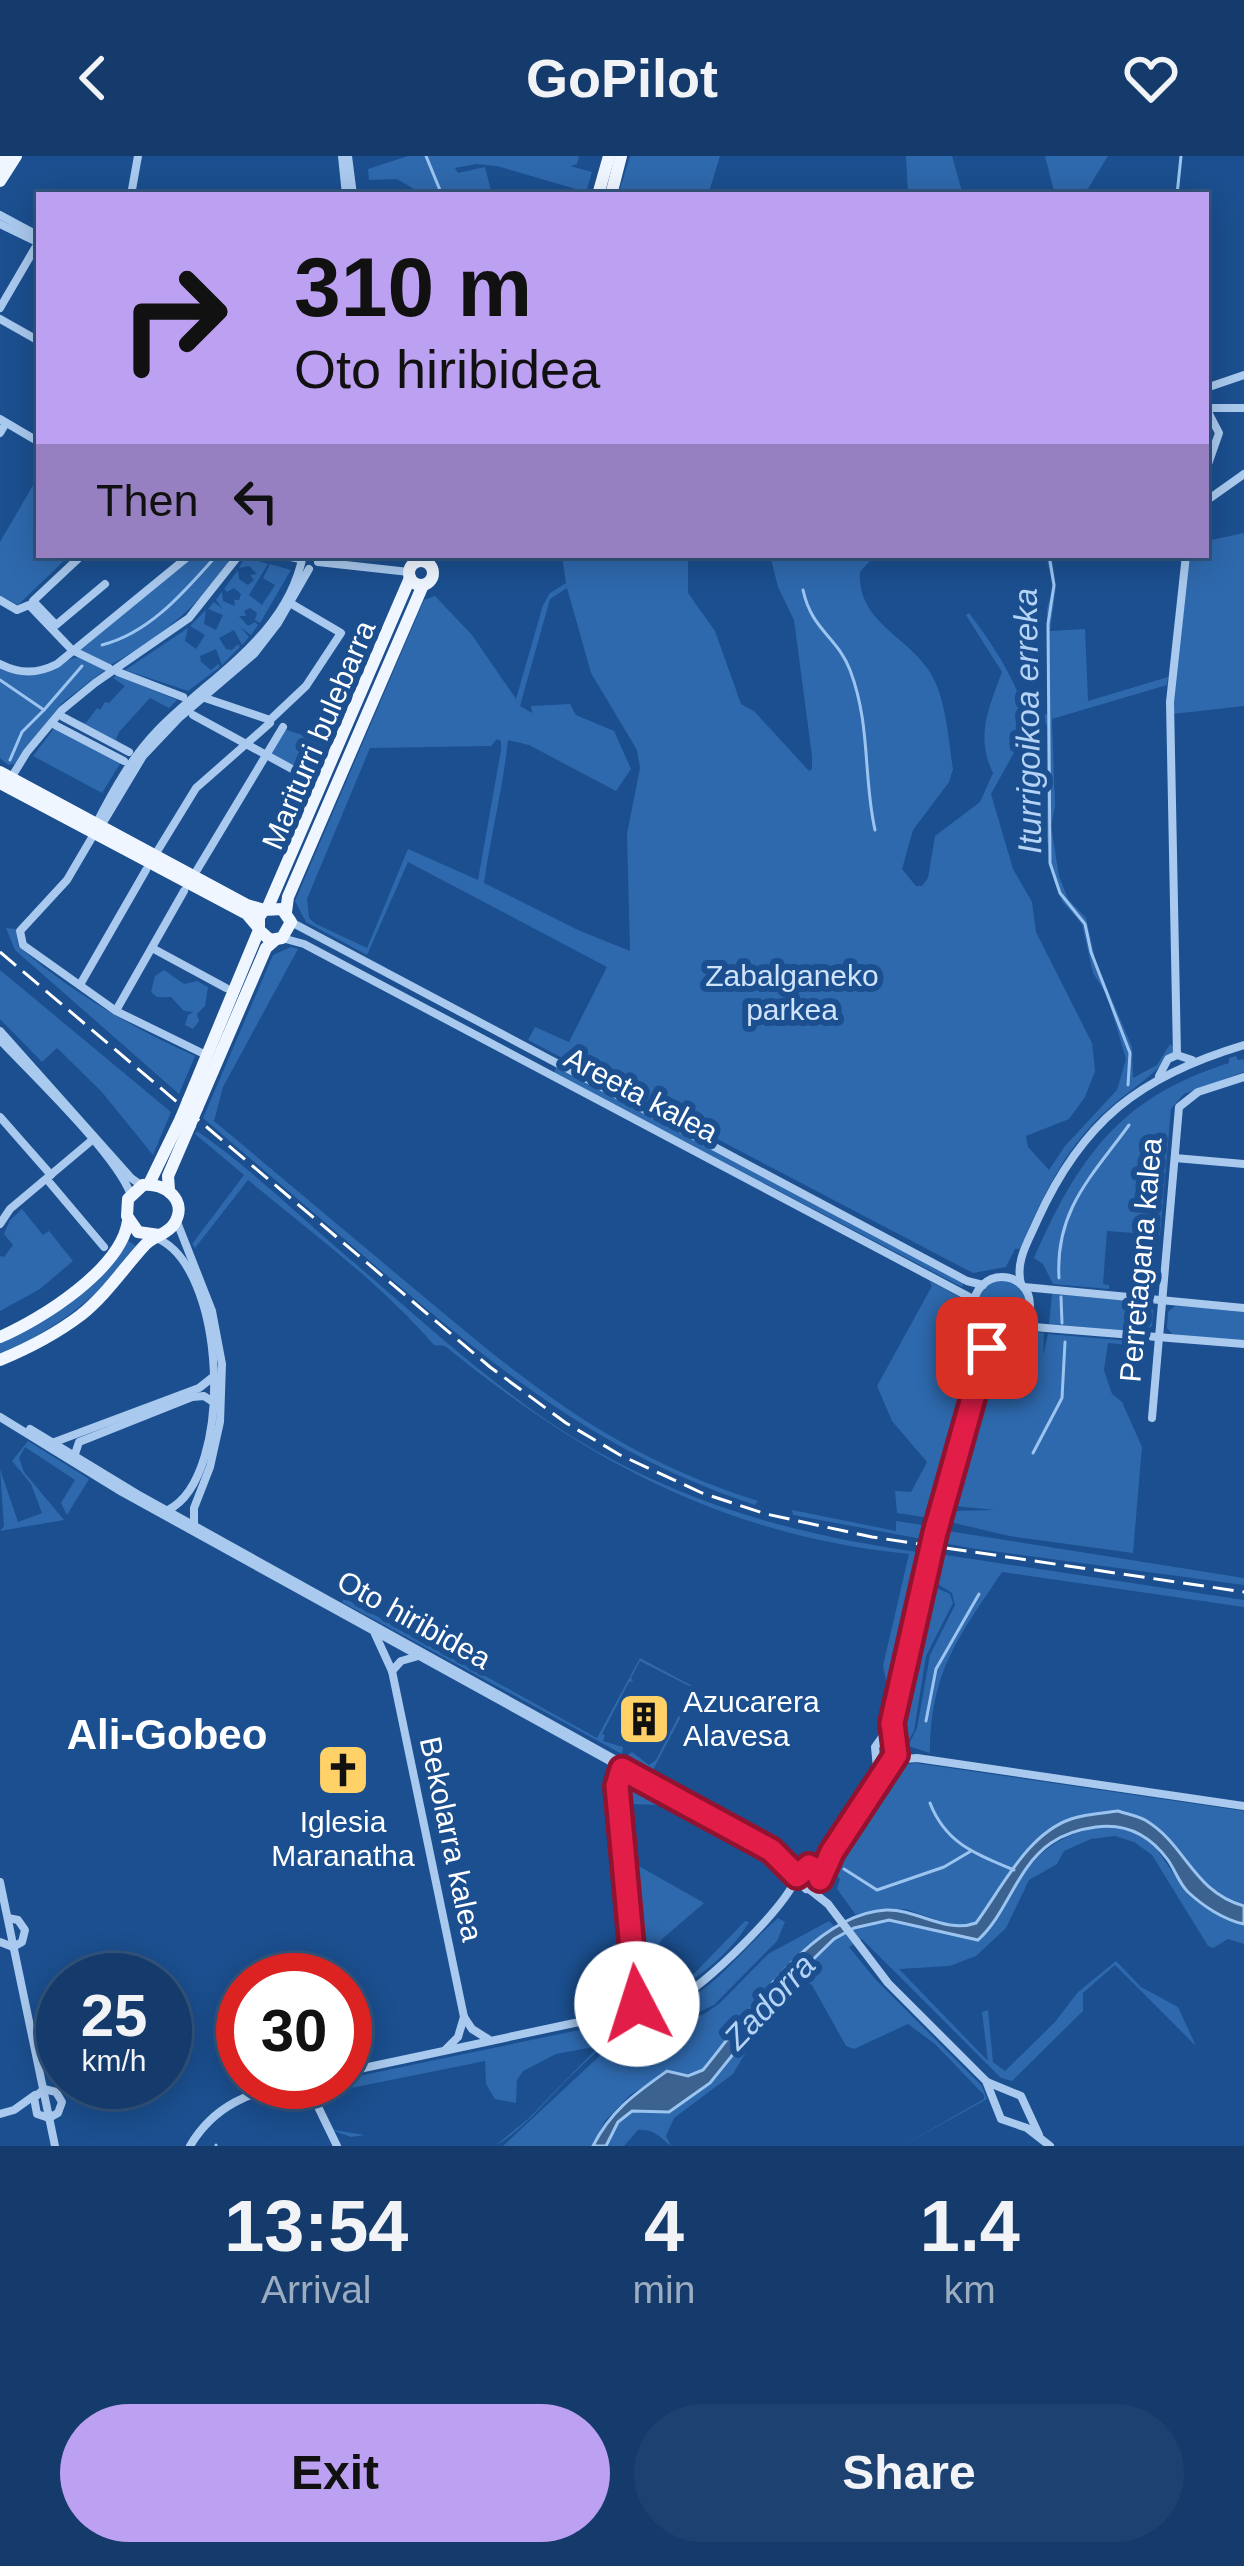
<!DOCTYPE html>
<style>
:root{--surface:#143b6b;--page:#1d4271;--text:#f1f3f6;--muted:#9dadc1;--line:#33557e;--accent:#bca0f2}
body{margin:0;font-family:Arial,sans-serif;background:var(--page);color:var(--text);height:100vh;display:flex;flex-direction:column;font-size:45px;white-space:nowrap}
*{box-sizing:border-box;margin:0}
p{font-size:39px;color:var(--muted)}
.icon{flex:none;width:66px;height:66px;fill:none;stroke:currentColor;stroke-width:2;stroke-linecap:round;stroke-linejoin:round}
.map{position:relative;height:1990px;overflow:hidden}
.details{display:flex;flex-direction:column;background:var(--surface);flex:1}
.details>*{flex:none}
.banner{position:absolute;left:36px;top:36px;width:1173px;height:366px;border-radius:0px;box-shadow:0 6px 30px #0003,0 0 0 3px var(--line);background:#bca0f2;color:#111;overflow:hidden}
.speed{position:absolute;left:36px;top:1797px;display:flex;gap:24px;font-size:60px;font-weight:700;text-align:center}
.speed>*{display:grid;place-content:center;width:156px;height:156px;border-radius:50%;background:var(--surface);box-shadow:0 6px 30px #0003,0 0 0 3px var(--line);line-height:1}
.speed small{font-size:30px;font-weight:400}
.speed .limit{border:18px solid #d22;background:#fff;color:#111}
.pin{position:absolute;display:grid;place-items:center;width:102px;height:102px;color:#fff;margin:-51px;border-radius:24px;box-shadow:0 6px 18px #0006}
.me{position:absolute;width:132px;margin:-66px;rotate:355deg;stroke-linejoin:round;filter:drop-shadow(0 0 9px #0008)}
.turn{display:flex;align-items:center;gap:42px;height:252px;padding:0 60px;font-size:54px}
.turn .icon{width:156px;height:156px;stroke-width:2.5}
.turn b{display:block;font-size:84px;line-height:102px}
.then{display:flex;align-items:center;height:114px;padding:0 60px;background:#0003;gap:24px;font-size:45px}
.eta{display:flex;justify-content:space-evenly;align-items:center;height:204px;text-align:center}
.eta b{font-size:72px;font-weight:800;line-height:84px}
.button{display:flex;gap:24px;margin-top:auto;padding:24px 60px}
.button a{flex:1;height:138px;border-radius:72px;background:var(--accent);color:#111;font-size:48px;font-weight:800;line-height:138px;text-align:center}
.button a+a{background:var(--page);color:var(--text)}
header{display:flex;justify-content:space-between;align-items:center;height:156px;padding:0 60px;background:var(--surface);font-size:54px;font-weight:800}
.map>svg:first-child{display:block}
</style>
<header><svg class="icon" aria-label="back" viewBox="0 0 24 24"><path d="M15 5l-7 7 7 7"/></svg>GoPilot<svg class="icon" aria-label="heart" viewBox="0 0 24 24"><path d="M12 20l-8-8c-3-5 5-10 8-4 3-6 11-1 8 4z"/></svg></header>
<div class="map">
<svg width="1244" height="1990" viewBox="0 0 1244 1990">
<rect width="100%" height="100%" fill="#1b4f8f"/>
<g fill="#2e69ad" fill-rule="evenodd">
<polygon points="408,0 579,0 577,8 570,10 592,16 586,36 497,10 476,8 455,12 458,17 485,11 492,39 424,39 397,23 369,24 368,13"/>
<polygon points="630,0 720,0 708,39 618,39"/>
<polygon points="906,0 952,0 963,39 908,39"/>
<polygon points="1045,0 1108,0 1084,39 1055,39"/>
<polygon points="39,319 39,399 70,399 18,449 0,439 0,386"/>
<polygon points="1244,377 1244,550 1173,558 1173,526 1188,399 1206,399 1206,385"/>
<path d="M193,399h40c-32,51 -73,82 -124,111l-32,-17z"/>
<path d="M562,399h126v38l27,38 26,73 13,7 55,60 3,-2v-13l-18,-136 -16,-33 -8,-32h105l-15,17c-3,48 44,63 68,97 18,26 20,69 25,100l-4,13 -36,48 -11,39 14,17h6l6,-8 7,-42 45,-34 13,-29c-18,-36 -4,-66 9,-101l-36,-57 3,-2c25,33 47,67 59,107l19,-6v-105l6,-22 -7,-32h5l5,32 -6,44 35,-2 3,72 80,-24 -1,8 -115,34 3,87 -4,20 8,50 9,23 18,19 10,44 36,85 1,31 24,-13 13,-21 6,5c-20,26 -47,41 -71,63 -42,38 -63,87 -85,137h-5l-9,18 -33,6 -445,-233 7,-13 34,15 38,-75 -199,-105 -41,93 -61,-33 -11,-21 129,-301 11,-4 37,39 44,64 27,-94 7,-12 16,-10zM567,432l24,85 46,77 3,18 -13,66 3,117 -52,-21 -94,-47c7,-49 19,-95 24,-143l21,5 87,46 15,-22 -17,-38 -38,-16 -6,-11 -39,2 1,7 -12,-7 30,-107zM1040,565h5l2,6v113l8,43 7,18 20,23 11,49 14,22 19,64 -9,31 -52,56 -16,24 -21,-23 -2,-11 43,-17 16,-22 10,-26 -3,-28 -56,-111 -4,-30 -19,-33 -22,-75 35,-63zM497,583l4,2v9l-23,130 -70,-31 -41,99 -51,-24 -7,-6 -2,-19 63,-151 121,-2z"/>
<polygon points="245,401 268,408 249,439 262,449 275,429 263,422 270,408 291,414 260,467 255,464 257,457 250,452 244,455 246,460 239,460 248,470 255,466 258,469 251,479 240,471 249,481 242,489 234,474 219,482 226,493 232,494 238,488 240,491 222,509 216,493 200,500 201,506 211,514 218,508 220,511 188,535 125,514 188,472 185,485 196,493 205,479 190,470 206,454 204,468 216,474 223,459 208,453 214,446 223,453 216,444 222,435 223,445 235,450 234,444 239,444 241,438 234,432 227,436 224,433 238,414 239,423 248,429 254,424 250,419 257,418 249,410 239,412"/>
<polygon points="82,500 106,513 62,547 14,608 8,609 0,602 0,511 19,518"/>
<polygon points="117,519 177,544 169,552 150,542 119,576 116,583 122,590 77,565 86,567 97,552 100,554 105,546 109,547 125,530 113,522"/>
<polygon points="55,571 121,606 102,637 33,600"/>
<polygon points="284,573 327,587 313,620 270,598"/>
<path d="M6,772l10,1 2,17c53,46 114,82 177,110l-16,38 -164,-144z"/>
<path d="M291,791l7,2 -75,138 -9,34c66,55 131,110 197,165 116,97 198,167 347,215l-3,4c-156,-52 -255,-134 -377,-237 -58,-50 -117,-100 -175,-150l70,-163z"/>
<polygon points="0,814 171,956 153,999 101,935 57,892 42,906 0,863"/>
<polygon points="164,814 184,828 197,825 208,831 205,850 197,858 199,865 193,873 185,869 188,859 193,856 184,855 171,841 157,841 151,836 155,820"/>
<path d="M1236,900l2,4 6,-1v13l-60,22 -13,15 -11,126 -53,-4 -4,53 6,1v4l-56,-5 -10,-20 -9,-6c44,-100 86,-161 195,-195v-5z"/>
<polygon points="556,912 964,1126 962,1131 554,917"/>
<path d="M197,975c52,36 99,82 147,123 65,55 128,114 198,163 116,80 246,118 384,136l-38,166 -8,9 -2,-8 9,-35 -4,-19 26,-112c-183,-18 -323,-93 -464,-208l-11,-1c-55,-63 -123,-113 -186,-165l-53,68 -3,-4 52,-69 -49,-41z"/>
<polygon points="22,1053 43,1079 49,1075 73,1105 40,1133 0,1155 0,1100 4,1101 13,1089 4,1078 10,1064"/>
<path d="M125,1082l13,10c-49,57 -72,73 -138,108v-17l54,-29z"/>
<circle cx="1002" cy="1149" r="25"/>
<polygon points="929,1125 962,1142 967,1164 980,1182 933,1376 944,1379 952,1355 995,1354 954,1350 1002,1190 1033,1176 1044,1177 1043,1199 1048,1178 1142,1186 1151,1191 1108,1187 1104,1214 1112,1238 1122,1246 1142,1291 1133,1397 1009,1380 950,1366 948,1375 1244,1422 1244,1429 970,1392 793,1359 792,1354 896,1375 896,1365 929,1370 930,1362 897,1357 895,1335 911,1336 927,1306 892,1265 877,1230 932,1130"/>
<polygon points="1052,1138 1146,1146 1153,1154 1152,1170 1142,1176 1049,1168"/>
<polygon points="1175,1150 1244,1155 1244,1185 1172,1178 1167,1172 1168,1156"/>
<polygon points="28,1285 89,1323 67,1359 61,1347 75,1324 25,1291 19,1302 24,1316 64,1364 0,1375 4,1370 0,1313 18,1366 42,1357 31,1328 12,1305"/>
<path d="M939,1398l305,46v7l-242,-35c-44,66 -71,98 -72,181l-22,-7 9,-18 13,-73 25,-50 -3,-12 -19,-12z"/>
<polygon points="930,1429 950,1438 953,1447 926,1500 914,1575 906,1589 902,1568 898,1567"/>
<polygon points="344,1442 597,1582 640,1502 696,1532 653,1614 627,1600 632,1596 649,1609 656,1604 693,1532 640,1505 631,1522 633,1525 629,1526 602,1578 605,1579 603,1585 623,1591 622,1598 342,1446"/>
<path d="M915,1607l329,48v95c-45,-13 -65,-55 -98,-85 -22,-1 -54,-8 -76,-2 -38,10 -72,74 -94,104l-18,4 -53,-18 -49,6 -19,-26 3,-10 -10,-9c5,-15 54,-92 66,-101 4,-4 13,-5 19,-6z"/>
<path d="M626,1622l35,18 -3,9 -29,-1 4,48 -3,9 74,42 -42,36 -15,27 24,25 17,-11 57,-59 4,1c-21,36 -66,71 -107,80l-21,-212z"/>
<path d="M1118,1668l31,14 36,52 43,31 16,3v20l-16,-5 -15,9 -5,-2 -56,-91 -18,-13 -19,-6 -24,3 -27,12 -7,13 -28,16 -23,48 -30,28 -26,10 -51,3 89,92 -6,-49 6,-2 5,52 12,9 50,-49 23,-30 38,-31 25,26 37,20 18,39 -81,-81 -32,28v18l-71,70 -11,-3 -139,-139 -13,8 26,32 107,107 5,13 -85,47 82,-47v-4l-49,-51 -27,-20 -54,25 -8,-3 -34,-61 -6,-3 -47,48 -26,44 -59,44 -8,18 5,10c-10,-8 -17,-18 -33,-16l-14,16h-18l12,-24 14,-11 37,1 41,-29 86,-107 38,-37 20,-11 35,-8 89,20c13,-12 18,-25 27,-39 31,-51 53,-69 113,-77z"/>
<path d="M778,1762l7,4 -8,19 -63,64 -27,13 -50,9 -2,-9c76,-16 89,-52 143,-100z"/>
<polygon points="829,1765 834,1770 781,1821 703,1914 648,1928 630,1939 605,1965 593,1990 503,1990 607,1893 616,1878 684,1866 704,1858 720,1847 768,1798"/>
<path d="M632,1863v8l-20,6c-11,17 -25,27 -39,41 -26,25 -47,54 -78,72l33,-27 71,-73 -43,8 -33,17 -6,9 -1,23 -21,-4 -9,-15 -1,-23 -164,33 -2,6 15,30 31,5 -14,2 -20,-7 -20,-40 9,-6z"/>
</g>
<path fill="#3c6290" stroke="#9cc4f0" stroke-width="3" d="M1118,1655c9,3 20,5 27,9 41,24 47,71 99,86v18c-20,-4 -41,-18 -56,-32 -9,-9 -13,-22 -20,-32 -19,-26 -42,-37 -72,-33 -15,2 -32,7 -45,16 -35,24 -43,70 -73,97l-89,-20 -35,8 -20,11 -38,37 -86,107 -41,29 -37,-1 -14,11 -12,24h-13c18,-36 42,-52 74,-75l21,5 15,-6c45,-54 108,-156 183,-160 31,-1 60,24 90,13 26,-35 51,-89 95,-104 14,-5 33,-6 47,-8z"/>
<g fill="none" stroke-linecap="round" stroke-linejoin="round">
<g stroke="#9cc4f0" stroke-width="3">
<polyline points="426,0 442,39"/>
<polyline points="1177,39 1181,0"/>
<polyline points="1049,399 1054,429 1048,468 1050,707 1060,737 1085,768 1091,796 1130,897 1128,929"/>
<path d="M803,434c9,41 34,46 47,80 21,55 13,107 25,160"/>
<path d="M102,489c48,-12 83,-54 115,-90"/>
<polyline points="0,524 44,554 22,576 10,604"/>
<polyline points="44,554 82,510"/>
<path d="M1059,1122c-4,-68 33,-102 70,-153"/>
<polyline points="1061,1141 1062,1167"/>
<polyline points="1033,1297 1062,1242 1065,1186"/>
<polyline points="926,1565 936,1513 979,1438"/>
<path d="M930,1647c16,41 46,51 84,67"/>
<polyline points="844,1713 877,1734 944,1711 971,1695"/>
<polyline points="216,1989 216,1990"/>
</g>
<g stroke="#a9c9ee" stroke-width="8">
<polyline points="342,0 346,39"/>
<polyline points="348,0 353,39"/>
<polyline points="131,39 138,0"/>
<polyline points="0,59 39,80"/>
<polyline points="0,68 39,87"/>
<polyline points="0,152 35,92"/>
<polyline points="0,163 39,185"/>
<polyline points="1206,232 1244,219"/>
<polyline points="1207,252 1244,252"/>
<polyline points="0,263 39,286"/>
<polyline points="0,277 6,267"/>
<polyline points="1206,314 1219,277 1206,252"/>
<polyline points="1206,345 1244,318"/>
<polyline points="82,399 33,445 56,469 105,428"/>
<polyline points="280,399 301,403"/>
<polyline points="318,406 409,416"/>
<polyline points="0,444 17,454 29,449 72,494 109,512"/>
<path d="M0,508c20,10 37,10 57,0l133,-109"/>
<polyline points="118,516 183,541"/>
<polyline points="205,542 270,564 306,530 341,477 290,447"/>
<polyline points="193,559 314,625"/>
<polyline points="63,561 129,596"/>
<polyline points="55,569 124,605"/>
<polyline points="11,622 27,596 62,554 95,527 189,462 239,399"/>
<path d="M96,668c17,-33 35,-66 61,-93 53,-55 130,-94 146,-176"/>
<polyline points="101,670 143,600 179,562 254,498 278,467 309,413"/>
<polyline points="94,678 67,724 20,775 23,789 116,855 206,899"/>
<polyline points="158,694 196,632 270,567"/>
<polyline points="197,714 283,571"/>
<polyline points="291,766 967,1125 983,1129"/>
<polyline points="282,782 304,788 975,1144"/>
<polyline points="152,792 226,832"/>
<polyline points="81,827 146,714"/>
<polyline points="118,851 184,735"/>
<polyline points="0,875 131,1022 141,1029"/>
<path d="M0,884c32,34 116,114 131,155"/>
<polyline points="1177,899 1170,546 1186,399"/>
<polyline points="1159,920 1168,903 1177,899 1192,904"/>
<polyline points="0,961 51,1019"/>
<polyline points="1175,1002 1244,1008"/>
<polyline points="50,1027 104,1091"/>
<polyline points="177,1066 212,1155 222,1208 220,1266 210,1311 194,1352 194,1368"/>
<polyline points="0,1068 10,1053 91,985"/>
<path d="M153,1081c74,23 83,239 15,273"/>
<circle cx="1002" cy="1149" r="28"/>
<path d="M1021,1128c-6,-23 7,-42 16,-63 45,-100 103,-145 207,-176"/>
<polyline points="1024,1131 1244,1152"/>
<polyline points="1021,1170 1244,1188"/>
<polyline points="0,1261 122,1336 771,1694 806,1733"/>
<polyline points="1152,1262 1179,951 1198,936 1244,921"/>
<polyline points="30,1273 137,1338 807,1710"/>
<polyline points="52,1287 199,1232 213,1221"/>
<polyline points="74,1301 79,1286 192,1241 204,1240 213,1246"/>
<polyline points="936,1377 978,1218 987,1193 999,1177"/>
<polyline points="375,1478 392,1515 464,1861 472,1873 488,1883"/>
<polyline points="392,1515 401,1505 415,1501"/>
<polyline points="892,1604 917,1602 1244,1650"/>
<polyline points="623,1613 617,1630 638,1854"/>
<polyline points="878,1622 875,1591 892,1567 924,1425"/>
<path d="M811,1710c43,-25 53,-76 85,-111l-4,-29"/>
<polyline points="0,1726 55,1990"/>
<polyline points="807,1733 818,1728 831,1698"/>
<polyline points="809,1733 828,1748 888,1827 986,1925 1001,1963 1027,1972 1050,1990"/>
<polyline points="8,1762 18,1764 25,1774 22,1786 13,1791"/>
<polyline points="0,1786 13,1791"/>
<polyline points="445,1894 458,1881 464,1861"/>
<path d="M345,1916l328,-70c32,-16 110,-92 124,-125"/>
<polyline points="306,1926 337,1990"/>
<polyline points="987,1926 1021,1940 1039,1979"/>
<polyline points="44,1933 56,1936 62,1946 58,1957 49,1962"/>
<polyline points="44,1933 34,1942 37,1958 49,1962"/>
<polyline points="0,1958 14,1954 35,1939"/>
<path d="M190,1990c24,-41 60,-54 105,-64"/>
</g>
<g stroke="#f0f6ff" stroke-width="12">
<polyline points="0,8 5,0"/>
<polyline points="0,25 16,0"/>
<polyline points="598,39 609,0"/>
<polyline points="611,39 621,0"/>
<circle cx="421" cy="417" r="12"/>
<polyline points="0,616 247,749 264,754 282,753 291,766 282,782 270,784 259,774 259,761 264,754"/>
<polyline points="0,627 247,758 258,771"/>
<polyline points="268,751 410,422"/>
<polyline points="286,756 288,741 423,429"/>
<polyline points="188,945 259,774"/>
<polyline points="197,952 266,792 275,784"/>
<polyline points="149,1028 181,962"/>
<polyline points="169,1034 168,1020 190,969"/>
<path d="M0,1181c42,-18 121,-68 128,-116"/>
<path d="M0,1204c29,-12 56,-26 81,-45 25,-20 42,-46 63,-69 8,-10 23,-11 30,-22 15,-23 -9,-42 -31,-39l-15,14 -1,17 11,16 21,3"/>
</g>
<polyline stroke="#fff" stroke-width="3" stroke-dasharray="21 9" stroke-linecap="butt" points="0,796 490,1211 566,1267 620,1299 702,1337 766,1358 872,1381 1244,1436"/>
<polyline stroke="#a9c9ee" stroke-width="8" points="924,1425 936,1377"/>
<g stroke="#f0f6ff" stroke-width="12">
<polyline points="181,962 188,945"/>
<polyline points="190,969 197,952"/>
</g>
</g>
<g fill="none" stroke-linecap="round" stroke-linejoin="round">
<g stroke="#92132f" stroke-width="30">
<polyline id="route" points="637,1848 617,1630 622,1613 771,1694 797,1720 809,1710 818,1715 820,1723 832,1696 896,1599 892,1567 935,1377 987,1192"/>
</g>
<use href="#route" stroke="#e11d48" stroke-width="21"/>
</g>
<defs>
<g id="building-square" transform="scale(2.7)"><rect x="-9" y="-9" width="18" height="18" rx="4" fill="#ffd166" stroke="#1b4f8f"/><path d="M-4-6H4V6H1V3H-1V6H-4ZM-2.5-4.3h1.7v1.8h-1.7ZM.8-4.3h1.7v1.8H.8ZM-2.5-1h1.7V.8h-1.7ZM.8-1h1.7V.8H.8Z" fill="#111"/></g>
<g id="church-square" transform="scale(2.7)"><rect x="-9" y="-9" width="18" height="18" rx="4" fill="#ffd166" stroke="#1b4f8f"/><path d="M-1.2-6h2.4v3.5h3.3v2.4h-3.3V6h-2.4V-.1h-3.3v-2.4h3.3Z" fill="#111"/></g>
</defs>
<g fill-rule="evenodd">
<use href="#building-square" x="644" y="1563"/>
<use href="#church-square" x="343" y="1614"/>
</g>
<g text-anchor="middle" stroke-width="12" stroke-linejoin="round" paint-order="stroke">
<g font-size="30" fill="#fff" stroke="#1b4f8f">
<text transform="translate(319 579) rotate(-67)" y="10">Mariturri bulebarra</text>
<text transform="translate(641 939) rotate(28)" y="10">Areeta kalea</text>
<text transform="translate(1141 1104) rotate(-85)" y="10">Perretagana kalea</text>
<text transform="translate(414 1464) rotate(29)" y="10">Oto hiribidea</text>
<text transform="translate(451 1683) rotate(78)" y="10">Bekolarra kalea</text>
</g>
<g font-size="30" fill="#cfe3fa" stroke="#1b4f8f">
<text x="792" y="830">Zabalganeko<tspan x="792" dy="34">parkea</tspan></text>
</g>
<g font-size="30" fill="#fff" stroke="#1b4f8f" text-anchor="start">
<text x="683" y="1556">Azucarera<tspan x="683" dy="34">Alavesa</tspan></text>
<text x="343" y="1676" text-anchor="middle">Iglesia<tspan x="343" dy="34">Maranatha</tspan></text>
</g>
<g font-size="33" font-style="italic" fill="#b5d3f5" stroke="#1b4f8f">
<text transform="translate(1027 565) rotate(-91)" y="12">Iturrigoikoa erreka</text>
<text transform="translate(769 1845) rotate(-47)" y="12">Zadorra</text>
</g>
<g font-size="42" font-weight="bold" fill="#fff" stroke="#1b4f8f">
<text x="167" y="1593">Ali-Gobeo</text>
</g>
</g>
</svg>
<div class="speed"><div>25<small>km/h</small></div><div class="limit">30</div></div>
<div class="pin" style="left:987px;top:1192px;background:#d93025"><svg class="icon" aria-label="arrive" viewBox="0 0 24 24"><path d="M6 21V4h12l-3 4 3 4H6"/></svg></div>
<svg class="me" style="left:637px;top:1848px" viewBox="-20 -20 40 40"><circle r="19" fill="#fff"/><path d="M0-13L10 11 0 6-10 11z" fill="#e11d48"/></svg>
<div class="banner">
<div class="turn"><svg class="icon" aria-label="right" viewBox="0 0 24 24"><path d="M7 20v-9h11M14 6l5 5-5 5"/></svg><div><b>310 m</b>Oto hiribidea</div></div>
<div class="then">Then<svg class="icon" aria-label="left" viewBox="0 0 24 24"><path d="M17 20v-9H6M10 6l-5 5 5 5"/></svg></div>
</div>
</div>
<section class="details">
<div class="eta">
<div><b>13:54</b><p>Arrival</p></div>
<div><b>4</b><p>min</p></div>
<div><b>1.4</b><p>km</p></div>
</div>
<div class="button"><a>Exit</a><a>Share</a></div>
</section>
